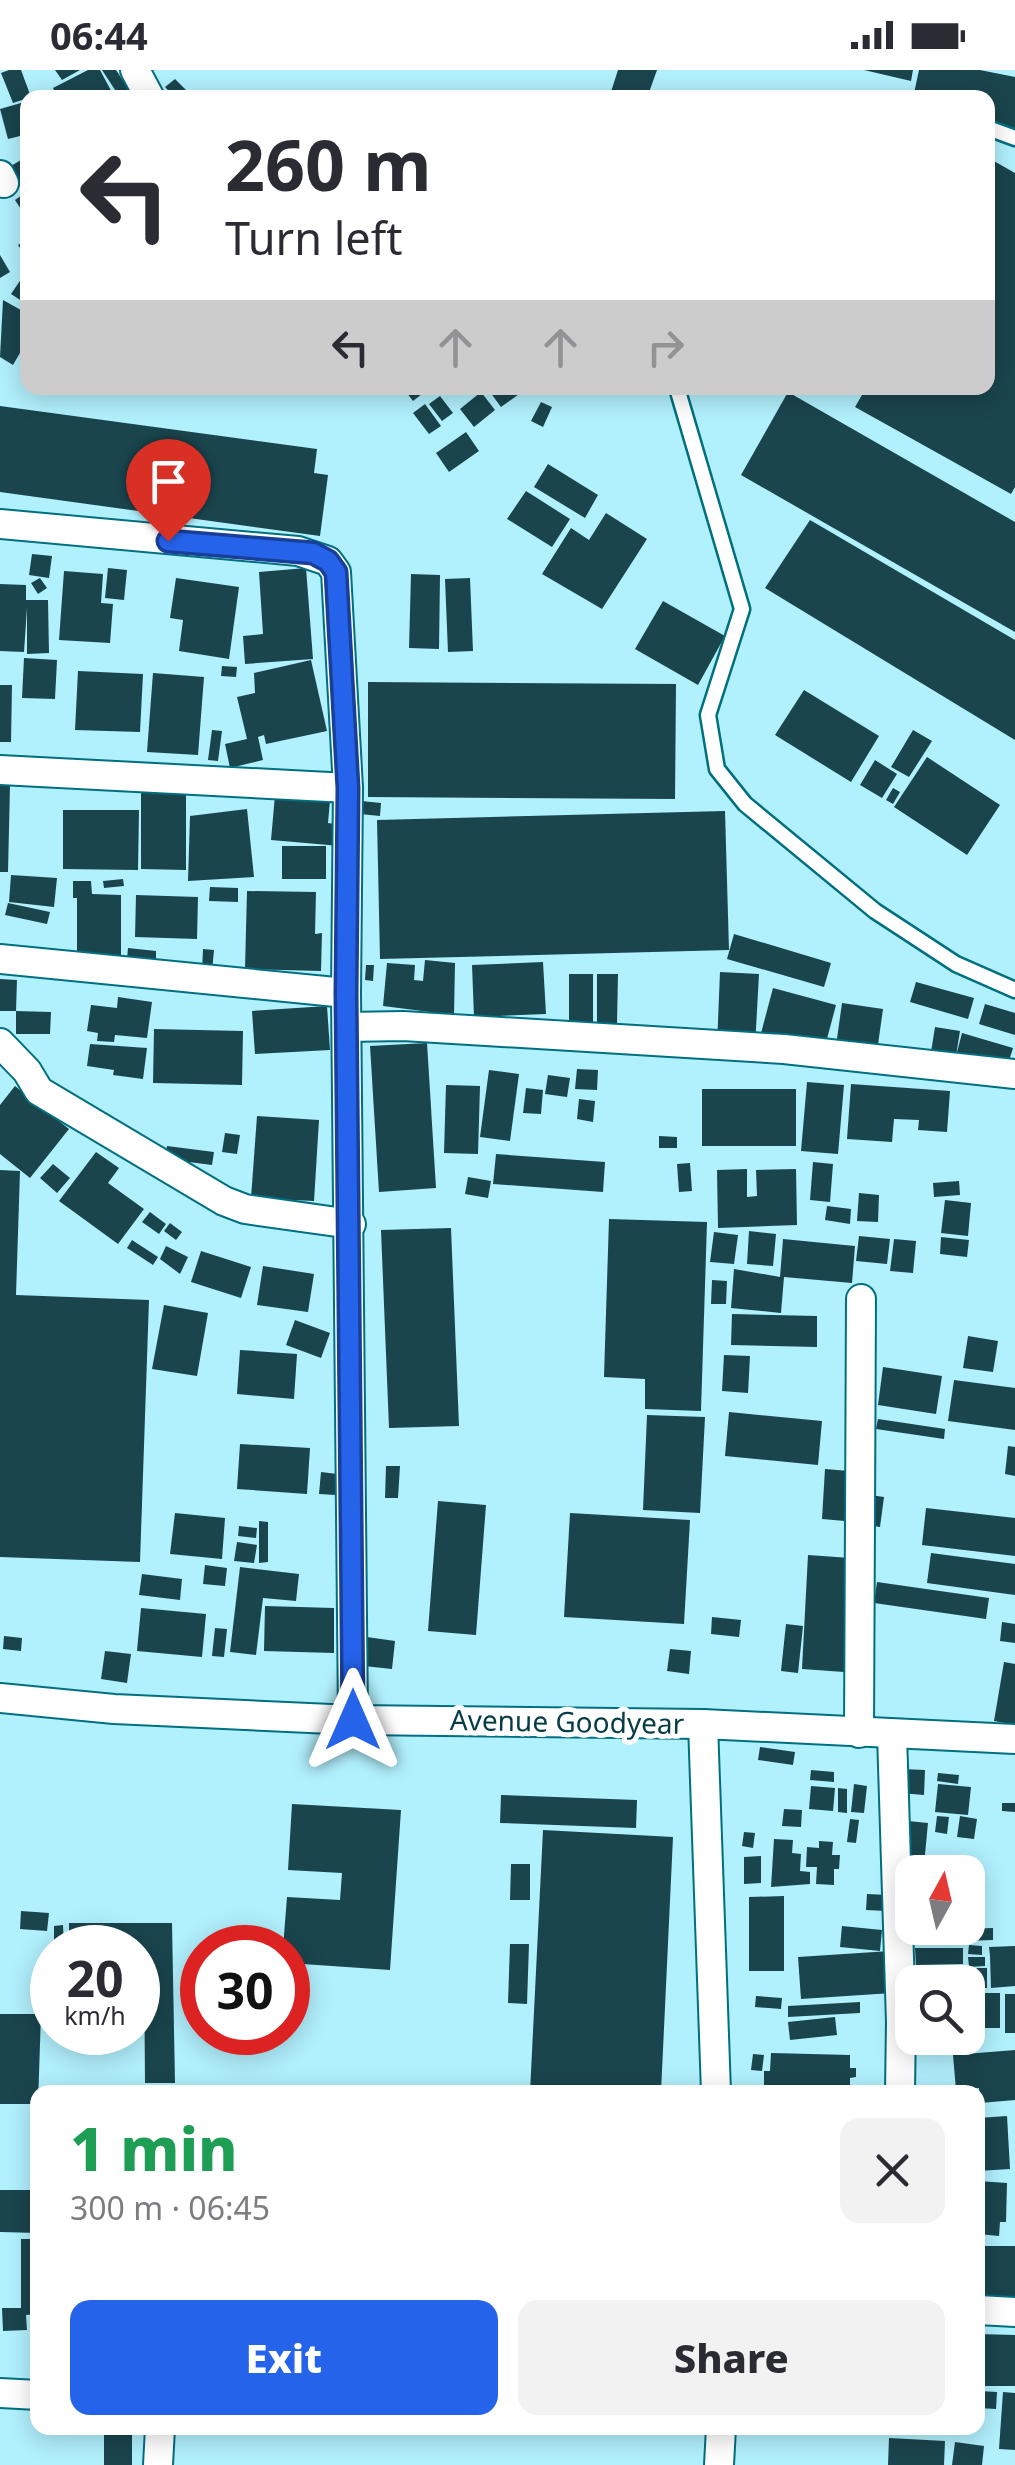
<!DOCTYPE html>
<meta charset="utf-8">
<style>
:root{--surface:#fff;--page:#f2f2f3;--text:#2b2b33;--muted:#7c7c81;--accent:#2563eb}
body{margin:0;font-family:"Noto Sans",sans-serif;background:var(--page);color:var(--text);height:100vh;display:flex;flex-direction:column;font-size:38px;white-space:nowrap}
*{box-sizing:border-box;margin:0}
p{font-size:32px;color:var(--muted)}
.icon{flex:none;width:55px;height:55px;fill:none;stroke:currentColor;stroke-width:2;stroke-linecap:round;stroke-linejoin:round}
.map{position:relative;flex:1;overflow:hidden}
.details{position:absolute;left:30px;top:2015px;width:955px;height:350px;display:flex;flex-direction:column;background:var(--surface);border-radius:20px;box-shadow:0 5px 25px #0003}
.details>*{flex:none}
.top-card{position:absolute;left:20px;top:20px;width:975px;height:305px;border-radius:20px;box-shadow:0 5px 25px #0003;background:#fff;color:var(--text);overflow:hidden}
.needle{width:65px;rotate:8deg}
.fabs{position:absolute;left:895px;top:1785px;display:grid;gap:20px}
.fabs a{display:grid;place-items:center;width:90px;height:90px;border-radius:20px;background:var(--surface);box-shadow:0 5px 25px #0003;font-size:50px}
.speed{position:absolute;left:30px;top:1855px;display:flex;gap:20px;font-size:50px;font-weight:700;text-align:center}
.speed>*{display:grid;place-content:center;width:130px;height:130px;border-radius:50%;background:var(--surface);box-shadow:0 5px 25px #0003;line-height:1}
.speed small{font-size:25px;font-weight:400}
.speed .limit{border:15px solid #d22;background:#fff;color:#111}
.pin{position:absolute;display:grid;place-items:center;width:85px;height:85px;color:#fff;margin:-102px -42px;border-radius:50% 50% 50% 0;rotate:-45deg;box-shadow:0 0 10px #0007}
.pin .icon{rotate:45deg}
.me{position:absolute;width:110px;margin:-55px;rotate:0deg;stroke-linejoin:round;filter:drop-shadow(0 0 8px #0008)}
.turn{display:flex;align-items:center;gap:35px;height:210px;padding:0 40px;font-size:45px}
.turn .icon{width:130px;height:130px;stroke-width:2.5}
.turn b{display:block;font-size:70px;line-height:85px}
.lanes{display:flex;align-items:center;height:95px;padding:0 40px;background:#0003;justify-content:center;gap:50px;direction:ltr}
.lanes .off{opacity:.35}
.round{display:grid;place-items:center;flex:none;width:105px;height:105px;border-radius:20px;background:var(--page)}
.overview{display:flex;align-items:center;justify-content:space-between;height:170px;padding:0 40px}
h1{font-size:60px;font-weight:800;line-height:75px;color:#1e9e55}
.button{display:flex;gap:20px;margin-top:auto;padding:20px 40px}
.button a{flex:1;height:115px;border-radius:20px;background:var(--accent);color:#fff;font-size:40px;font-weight:800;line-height:115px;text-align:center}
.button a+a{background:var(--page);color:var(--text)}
.status{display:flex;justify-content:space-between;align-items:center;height:70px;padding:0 50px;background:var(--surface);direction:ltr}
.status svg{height:28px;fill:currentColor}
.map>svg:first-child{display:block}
</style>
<div class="status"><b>06:44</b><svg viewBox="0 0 49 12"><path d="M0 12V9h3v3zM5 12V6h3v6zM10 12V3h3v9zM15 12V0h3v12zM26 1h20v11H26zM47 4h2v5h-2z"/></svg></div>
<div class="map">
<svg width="1015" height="2395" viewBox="0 0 1015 2395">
<rect width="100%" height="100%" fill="#b1f0fd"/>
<g fill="#1a454d">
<polygon points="9,0 21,0 31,27 13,33 1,3"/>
<polygon points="55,0 80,0 62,10"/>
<polygon points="88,0 100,0 115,28 58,28 53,18"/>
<polygon points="102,0 116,0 129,20 119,26"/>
<polygon points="618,0 657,0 647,28 609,28"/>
<polygon points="864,0 913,0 911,11"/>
<polygon points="919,0 980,0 1015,7 1015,63 988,57 988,28 913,28"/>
<polygon points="175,9 187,21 180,28 175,28 165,17"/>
<polygon points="28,31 28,64 8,69 0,39"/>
<polygon points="28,86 28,118 22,121 9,97"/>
<polygon points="992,90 1015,103 1015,417 1011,424 855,337 866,318 988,318 988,98"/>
<polygon points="28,121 28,150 15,130"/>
<polygon points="26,170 28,172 28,190 18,175"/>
<polygon points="0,185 10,202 0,208"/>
<polygon points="28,199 28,235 11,224"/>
<polygon points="3,230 28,244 28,269 13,295 0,287"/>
<polygon points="403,318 417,318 422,324 413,331"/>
<polygon points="487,318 519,318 522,322 501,337"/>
<polygon points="481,322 495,340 474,357 460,339"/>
<polygon points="788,322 1015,452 1015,562 741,405"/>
<polygon points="440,326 453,343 442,351 429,334"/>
<polygon points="541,332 552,337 543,357 531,351"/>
<polygon points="425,334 441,356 429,364 413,343"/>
<polygon points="0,336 317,379 314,403 328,405 320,466 0,422"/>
<polygon points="466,362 479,381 449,402 436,383"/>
<polygon points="548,394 598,425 585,448 534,417"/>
<polygon points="526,421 570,449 552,477 507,449"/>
<polygon points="606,443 647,469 602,539 542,504 571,458 589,470"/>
<polygon points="810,450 1015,570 1015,670 765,518"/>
<polygon points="32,484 52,486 49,508 29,505"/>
<polygon points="108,498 127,500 124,530 105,528"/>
<polygon points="306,498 313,589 245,594 243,566 263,564 259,502"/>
<polygon points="64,501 103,504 101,533 113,534 110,573 59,570"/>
<polygon points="411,504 440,505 439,579 409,578"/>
<polygon points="40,508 47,518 38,524 31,513"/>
<polygon points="176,508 239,517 229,589 179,581 183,550 170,548"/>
<polygon points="470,508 473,581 448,582 445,509"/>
<polygon points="0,514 26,515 26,530 48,530 49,583 27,584 27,538 24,582 0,581"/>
<polygon points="663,531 725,566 698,615 635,579"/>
<polygon points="24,588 57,590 55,629 22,628"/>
<polygon points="311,590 327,661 266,674 264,665 258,667 263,690 230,698 225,674 247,669 237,627 255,623 254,603"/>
<polygon points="222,596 237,597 236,607 221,606"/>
<polygon points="78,601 143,604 140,662 75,660"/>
<polygon points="153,603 204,607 198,685 147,682"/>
<polygon points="368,612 676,614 675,729 368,727"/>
<polygon points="0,615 12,615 11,672 0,672"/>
<polygon points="804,620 879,666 851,712 775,665"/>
<polygon points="212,660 222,661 218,691 208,690"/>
<polygon points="913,660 932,671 909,707 891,697"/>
<polygon points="927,687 1000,735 967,785 894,737"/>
<polygon points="875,690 897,704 882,728 860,715"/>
<polygon points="0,715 10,715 8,802 0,802"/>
<polygon points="893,718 900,722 893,734 886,730"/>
<polygon points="141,721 186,722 186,800 141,799"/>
<polygon points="275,725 330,730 328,753 341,755 340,776 271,770"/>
<polygon points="361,731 381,733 380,746 360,744"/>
<polygon points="247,739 254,807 188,811 190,746"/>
<polygon points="63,740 139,740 138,800 63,799"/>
<polygon points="725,741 729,880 380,889 377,750"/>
<rect x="282" y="776" width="44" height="33"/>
<polygon points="11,805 57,808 54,837 9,832"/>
<polygon points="123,809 124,816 104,818 103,811"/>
<polygon points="73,811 91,811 92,824 121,825 121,889 77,890 77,828 73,828"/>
<polygon points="210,817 238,818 238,832 209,831"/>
<polygon points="247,821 316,822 315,864 322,863 321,901 245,899"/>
<polygon points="136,825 198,827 197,869 135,867"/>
<polygon points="8,833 50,842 47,854 5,845"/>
<polygon points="734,864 831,893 824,917 727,889"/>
<polygon points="128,878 156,881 156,892 127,889"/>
<polygon points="203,879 214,880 212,902 202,901"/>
<polygon points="425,890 455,893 454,945 383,936 387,893 415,895 414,910 423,911"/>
<polygon points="543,892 546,944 474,947 472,895"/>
<polygon points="366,895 374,895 373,911 365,910"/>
<polygon points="720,902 759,904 755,977 717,976"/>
<polygon points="569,904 593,904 593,973 569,972"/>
<polygon points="597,904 618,904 617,954 597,954"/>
<polygon points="0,909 17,910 16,941 0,941"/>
<polygon points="916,912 974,928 968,949 910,932"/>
<polygon points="773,918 836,935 823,984 760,967"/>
<polygon points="118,927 152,932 147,968 115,965 114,972 97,971 98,963 87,961 91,935 117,938"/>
<polygon points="842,933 883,939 875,996 834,990"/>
<polygon points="985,934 1015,943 1015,965 979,954"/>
<polygon points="327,936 330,980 255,984 252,941"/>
<polygon points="16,941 51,942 50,964 16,964"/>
<polygon points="935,957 960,961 956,986 931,982"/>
<polygon points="154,959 243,961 242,1015 153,1013"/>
<polygon points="962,963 1013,978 1007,997 957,982"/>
<polygon points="427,973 436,1118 379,1122 370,976"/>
<polygon points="90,974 147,978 143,1009 113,1005 114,1000 87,996"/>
<polygon points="577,999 598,1000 597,1020 575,1019"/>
<polygon points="489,1000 519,1004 510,1071 480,1067"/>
<polygon points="548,1005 570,1008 567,1027 545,1024"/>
<polygon points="807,1012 844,1015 838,1084 801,1081"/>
<polygon points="851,1014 950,1021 947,1062 918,1060 919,1050 894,1049 892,1072 847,1069"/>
<polygon points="446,1015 480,1016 478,1084 444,1083"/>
<polygon points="15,1016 69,1059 30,1108 0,1084 0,1035"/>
<polygon points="526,1018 543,1020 541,1044 523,1043"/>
<rect x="702" y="1019" width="94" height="57"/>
<polygon points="579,1029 595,1031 593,1052 577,1049"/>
<polygon points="257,1046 319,1050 314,1131 251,1128"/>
<polygon points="225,1063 240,1065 237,1084 222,1082"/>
<polygon points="659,1066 677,1067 677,1078 659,1078"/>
<polygon points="167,1076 214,1082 212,1095 165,1089"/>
<polygon points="96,1082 119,1098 108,1113 144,1139 118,1174 59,1131"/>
<polygon points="496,1084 605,1092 603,1122 493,1114"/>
<polygon points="813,1092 833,1094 830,1132 810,1130"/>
<polygon points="690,1093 692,1121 679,1122 677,1094"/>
<polygon points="53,1094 70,1108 57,1123 40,1108"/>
<polygon points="747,1099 747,1127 757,1126 756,1100 796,1099 797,1155 718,1158 717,1100"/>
<polygon points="0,1100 20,1101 16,1225 149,1230 140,1492 0,1487"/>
<polygon points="468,1107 491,1111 488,1128 465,1124"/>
<polygon points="959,1111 960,1125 934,1127 933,1113"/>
<polygon points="859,1123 879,1125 878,1152 857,1151"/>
<polygon points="945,1130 971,1133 968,1166 941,1163"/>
<polygon points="827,1136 851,1139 850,1154 825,1150"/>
<polygon points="150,1142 166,1154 159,1164 142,1152"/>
<polygon points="609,1149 707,1152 701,1341 645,1339 645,1309 604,1307"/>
<polygon points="170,1153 182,1162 176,1170 164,1161"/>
<polygon points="451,1158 459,1356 389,1358 381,1160"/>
<polygon points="749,1161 776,1164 773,1196 747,1194"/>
<polygon points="714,1162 738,1165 734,1194 710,1192"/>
<polygon points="859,1166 890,1169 887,1194 856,1191"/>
<polygon points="941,1167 969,1170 967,1187 940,1184"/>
<polygon points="783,1169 855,1176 852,1213 784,1207 781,1243 731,1238 734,1199 780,1207"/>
<polygon points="894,1169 916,1171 913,1203 890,1201"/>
<polygon points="132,1170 158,1187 153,1195 127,1178"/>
<polygon points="166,1176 188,1187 180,1204 160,1189"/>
<polygon points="201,1181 251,1197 241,1228 191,1212"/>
<polygon points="263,1196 314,1204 308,1242 257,1235"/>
<polygon points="712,1210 727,1211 726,1234 711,1234"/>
<polygon points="164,1235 208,1243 197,1306 152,1299"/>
<polygon points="732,1244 817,1246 817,1277 731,1275"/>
<polygon points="295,1250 330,1263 321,1288 286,1275"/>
<polygon points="968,1266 998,1271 993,1302 963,1298"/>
<polygon points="240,1280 297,1284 294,1329 237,1324"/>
<polygon points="724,1285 750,1286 748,1323 722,1321"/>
<polygon points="883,1297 942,1306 936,1344 878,1335"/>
<polygon points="954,1310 1015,1318 1015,1360 948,1351"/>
<polygon points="729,1342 822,1351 818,1395 725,1386"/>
<polygon points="647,1345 705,1347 700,1443 643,1440"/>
<polygon points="878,1349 945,1359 944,1369 876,1359"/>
<polygon points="240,1374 310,1378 307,1424 237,1419"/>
<polygon points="1008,1376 1015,1377 1015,1406 1005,1404"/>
<polygon points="386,1396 400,1396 398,1428 385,1428"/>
<polygon points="825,1399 849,1401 845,1451 822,1449"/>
<polygon points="321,1402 337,1404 336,1425 319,1424"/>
<polygon points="870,1425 884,1427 880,1457 866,1455"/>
<polygon points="438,1431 486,1435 476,1565 428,1561"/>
<polygon points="926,1438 1015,1448 1015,1486 922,1475"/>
<polygon points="175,1443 225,1448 222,1489 170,1484"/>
<polygon points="570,1443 690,1450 684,1554 564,1547"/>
<polygon points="259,1451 268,1452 268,1492 259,1493"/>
<polygon points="239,1456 257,1458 256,1468 238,1466"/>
<polygon points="237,1472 257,1475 254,1493 234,1491"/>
<polygon points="931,1483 1015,1494 1015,1525 927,1513"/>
<polygon points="808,1485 850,1488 844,1602 802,1599"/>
<polygon points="205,1495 227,1498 225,1516 203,1514"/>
<polygon points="240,1497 299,1504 296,1531 263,1528 256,1585 230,1582"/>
<polygon points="142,1504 182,1509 180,1530 139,1525"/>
<polygon points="877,1512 989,1528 986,1549 874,1533"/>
<polygon points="265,1536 334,1538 334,1583 264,1581"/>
<polygon points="141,1538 206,1544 202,1587 137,1581"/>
<polygon points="712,1547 741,1550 739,1567 711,1564"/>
<polygon points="1002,1552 1015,1554 1015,1573 1000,1571"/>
<polygon points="786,1554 803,1556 798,1603 781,1601"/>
<polygon points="215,1558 227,1559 224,1587 212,1586"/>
<polygon points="4,1566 22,1568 21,1581 3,1579"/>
<polygon points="367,1567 395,1571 392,1599 364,1596"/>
<polygon points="670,1579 691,1581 689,1604 667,1601"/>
<polygon points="105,1581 131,1584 127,1613 101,1609"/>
<polygon points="1004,1592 1015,1594 1015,1655 994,1651"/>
<polygon points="760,1677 795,1682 793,1695 758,1690"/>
<polygon points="902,1699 925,1700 924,1725 900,1723"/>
<polygon points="811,1700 834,1702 834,1712 810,1710"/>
<polygon points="938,1703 959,1705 958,1714 937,1711"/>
<polygon points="854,1714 867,1716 864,1743 851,1742"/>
<polygon points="938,1714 971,1717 968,1745 935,1742"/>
<polygon points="811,1716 835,1718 833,1741 809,1739"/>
<polygon points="838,1718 847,1719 847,1743 838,1742"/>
<polygon points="501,1725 637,1730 636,1758 500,1753"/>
<polygon points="1002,1733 1015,1733 1015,1742 1002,1741"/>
<polygon points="292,1734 401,1740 390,1900 288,1893 288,1878 283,1878 287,1827 340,1830 342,1803 288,1800"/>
<polygon points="784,1739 802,1740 801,1757 782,1756"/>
<polygon points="937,1746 949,1747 947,1764 935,1762"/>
<polygon points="960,1746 977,1749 974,1769 957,1767"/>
<polygon points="850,1749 859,1750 856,1773 847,1772"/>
<polygon points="908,1751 928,1753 924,1795 904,1793"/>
<polygon points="543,1760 673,1767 661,2022 530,2022"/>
<polygon points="744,1762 755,1763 753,1778 742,1776"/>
<polygon points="774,1769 793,1770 792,1783 801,1784 800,1801 810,1802 810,1814 771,1817"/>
<polygon points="819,1771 833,1772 832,1785 840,1785 839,1799 834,1799 834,1815 816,1814 817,1797 806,1797 807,1777 819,1778"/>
<polygon points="761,1786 761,1813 744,1814 744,1787"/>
<polygon points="511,1794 530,1794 530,1830 510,1830"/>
<polygon points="867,1824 888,1825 886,1841 866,1840"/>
<polygon points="784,1826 784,1901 749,1901 749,1827"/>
<polygon points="21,1841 49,1843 47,1861 20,1859"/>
<polygon points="69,1853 172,1853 175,2013 145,2013 144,1887 138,1887 138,1878 69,1878"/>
<polygon points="63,1855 64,1878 54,1878 54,1856"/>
<polygon points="842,1856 882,1860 880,1881 840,1877"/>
<polygon points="930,1858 950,1858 949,1871 929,1869"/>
<polygon points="993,1858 993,1870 963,1871 963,1859"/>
<polygon points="510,1874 529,1874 527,1934 508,1933"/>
<polygon points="969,1875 982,1876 982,1885 968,1884"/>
<polygon points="1015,1876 1015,1916 991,1918 990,1886 993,1886 990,1886 989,1877"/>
<polygon points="915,1878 963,1878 963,1894 916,1895"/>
<polygon points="890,1881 892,1923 801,1929 798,1887"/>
<polygon points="968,1887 985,1887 985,1896 969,1897"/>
<polygon points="966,1898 987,1898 987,1918 968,1918"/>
<rect x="968" y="1923" width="32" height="35"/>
<rect x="1005" y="1924" width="10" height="39"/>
<polygon points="756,1926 782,1928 781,1939 755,1937"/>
<polygon points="860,1932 860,1943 788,1947 788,1936"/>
<polygon points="0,1944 41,1944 38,2034 0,2034"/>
<polygon points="835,1947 837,1965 790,1970 788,1952"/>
<polygon points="1015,1980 1015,2030 980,2033 979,2018 956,2020 953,1985"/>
<polygon points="771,1983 850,1985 850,1998 856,1998 856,2007 850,2008 850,2016 857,2017 857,2022 764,2021 764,2001 770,2001"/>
<polygon points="753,1984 764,1985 762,2001 751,2000"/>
<polygon points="132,2015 175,2016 174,2022 132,2022"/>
<polygon points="1007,2046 1010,2099 978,2101 978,2048"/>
<polygon points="978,2111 1007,2113 1006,2152 1000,2152 999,2166 978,2164"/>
<polygon points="0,2120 38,2120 38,2163 0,2162"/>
<polygon points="21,2169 38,2169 38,2244 26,2245 27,2260 3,2261 2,2238 21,2238"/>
<polygon points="978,2176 1015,2176 1015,2230 983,2230 983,2221 978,2221"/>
<polygon points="978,2264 1015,2265 1015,2316 978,2316"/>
<polygon points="978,2321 997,2322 996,2339 978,2338"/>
<polygon points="1003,2322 1015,2323 1015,2380 999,2379"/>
<rect x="104" y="2358" width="28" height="37"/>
<polygon points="889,2368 945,2371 944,2395 888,2395"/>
<polygon points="955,2372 984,2376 982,2395 952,2395"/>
</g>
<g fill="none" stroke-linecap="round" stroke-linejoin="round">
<g stroke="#006f80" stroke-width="19">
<g id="service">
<polyline points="988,58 1015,68"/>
<polyline points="677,318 742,539 708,645 717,699 745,734 875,841 956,894 1015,920"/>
</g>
</g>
<g stroke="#006f80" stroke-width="32">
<g id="minor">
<polyline points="135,0 150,28"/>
<polyline points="0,105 4,113"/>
<polyline points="0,454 298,481 328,491 336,502 348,718 346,923 353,1650"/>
<polyline points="0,700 348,718"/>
<polyline points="0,889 346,923"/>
<polyline points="347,957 403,956 784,979 1015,1004"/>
<polyline points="0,973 27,1001 39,1021 224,1131 245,1139 351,1154"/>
<polyline points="0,1628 114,1639 353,1650 703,1654 1015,1669"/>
<polyline points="703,1654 716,2022"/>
<polyline points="859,1663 861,1229"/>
<polyline points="892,1664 901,1952 900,2022"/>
<polyline points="978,2240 1015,2242"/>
<polyline points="0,2323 38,2325"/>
<polyline points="158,2395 160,2358"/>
<polyline points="719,2395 721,2358"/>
</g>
</g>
<use href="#service" stroke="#fff" stroke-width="14"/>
<use href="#minor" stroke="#fff" stroke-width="28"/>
</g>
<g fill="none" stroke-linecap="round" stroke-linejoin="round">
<g stroke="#184099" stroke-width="25">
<polyline id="route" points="168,471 313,483 328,491 336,502 348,718 346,923 353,1650"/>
</g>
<use href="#route" stroke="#2563eb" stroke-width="18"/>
</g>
<g text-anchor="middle" stroke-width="10" stroke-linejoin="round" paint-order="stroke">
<g font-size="28" fill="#053c45" stroke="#fff">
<text transform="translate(567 1652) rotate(1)" y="10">Avenue Goodyear</text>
</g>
</g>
</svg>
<div class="fabs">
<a><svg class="needle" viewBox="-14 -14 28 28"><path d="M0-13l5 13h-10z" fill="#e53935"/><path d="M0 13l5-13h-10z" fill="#7c7c81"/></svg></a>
<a><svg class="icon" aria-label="search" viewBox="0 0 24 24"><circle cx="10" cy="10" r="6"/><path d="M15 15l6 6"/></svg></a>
</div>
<div class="speed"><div>20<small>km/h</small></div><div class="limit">30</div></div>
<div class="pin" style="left:168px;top:471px;background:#d93025"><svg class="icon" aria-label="arrive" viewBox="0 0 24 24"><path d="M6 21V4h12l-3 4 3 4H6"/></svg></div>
<svg class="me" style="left:353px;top:1650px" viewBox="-20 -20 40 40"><path d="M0-17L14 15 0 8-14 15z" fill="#2563eb" stroke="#fff" stroke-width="4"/></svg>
<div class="top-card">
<div class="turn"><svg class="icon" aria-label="left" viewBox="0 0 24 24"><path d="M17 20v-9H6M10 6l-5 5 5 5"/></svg><div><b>260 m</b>Turn left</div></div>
<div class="lanes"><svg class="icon" aria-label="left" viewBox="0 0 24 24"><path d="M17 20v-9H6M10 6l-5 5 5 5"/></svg><svg class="icon off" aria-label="ahead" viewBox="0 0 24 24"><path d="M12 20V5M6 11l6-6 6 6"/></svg><svg class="icon off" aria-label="ahead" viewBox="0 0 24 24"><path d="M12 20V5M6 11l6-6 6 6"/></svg><svg class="icon off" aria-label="right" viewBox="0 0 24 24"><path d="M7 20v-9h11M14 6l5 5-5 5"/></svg></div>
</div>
<section class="details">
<div class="overview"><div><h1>1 min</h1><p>300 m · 06:45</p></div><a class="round"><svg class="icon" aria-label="close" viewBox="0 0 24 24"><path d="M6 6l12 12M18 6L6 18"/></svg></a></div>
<div class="button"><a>Exit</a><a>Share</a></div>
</section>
</div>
